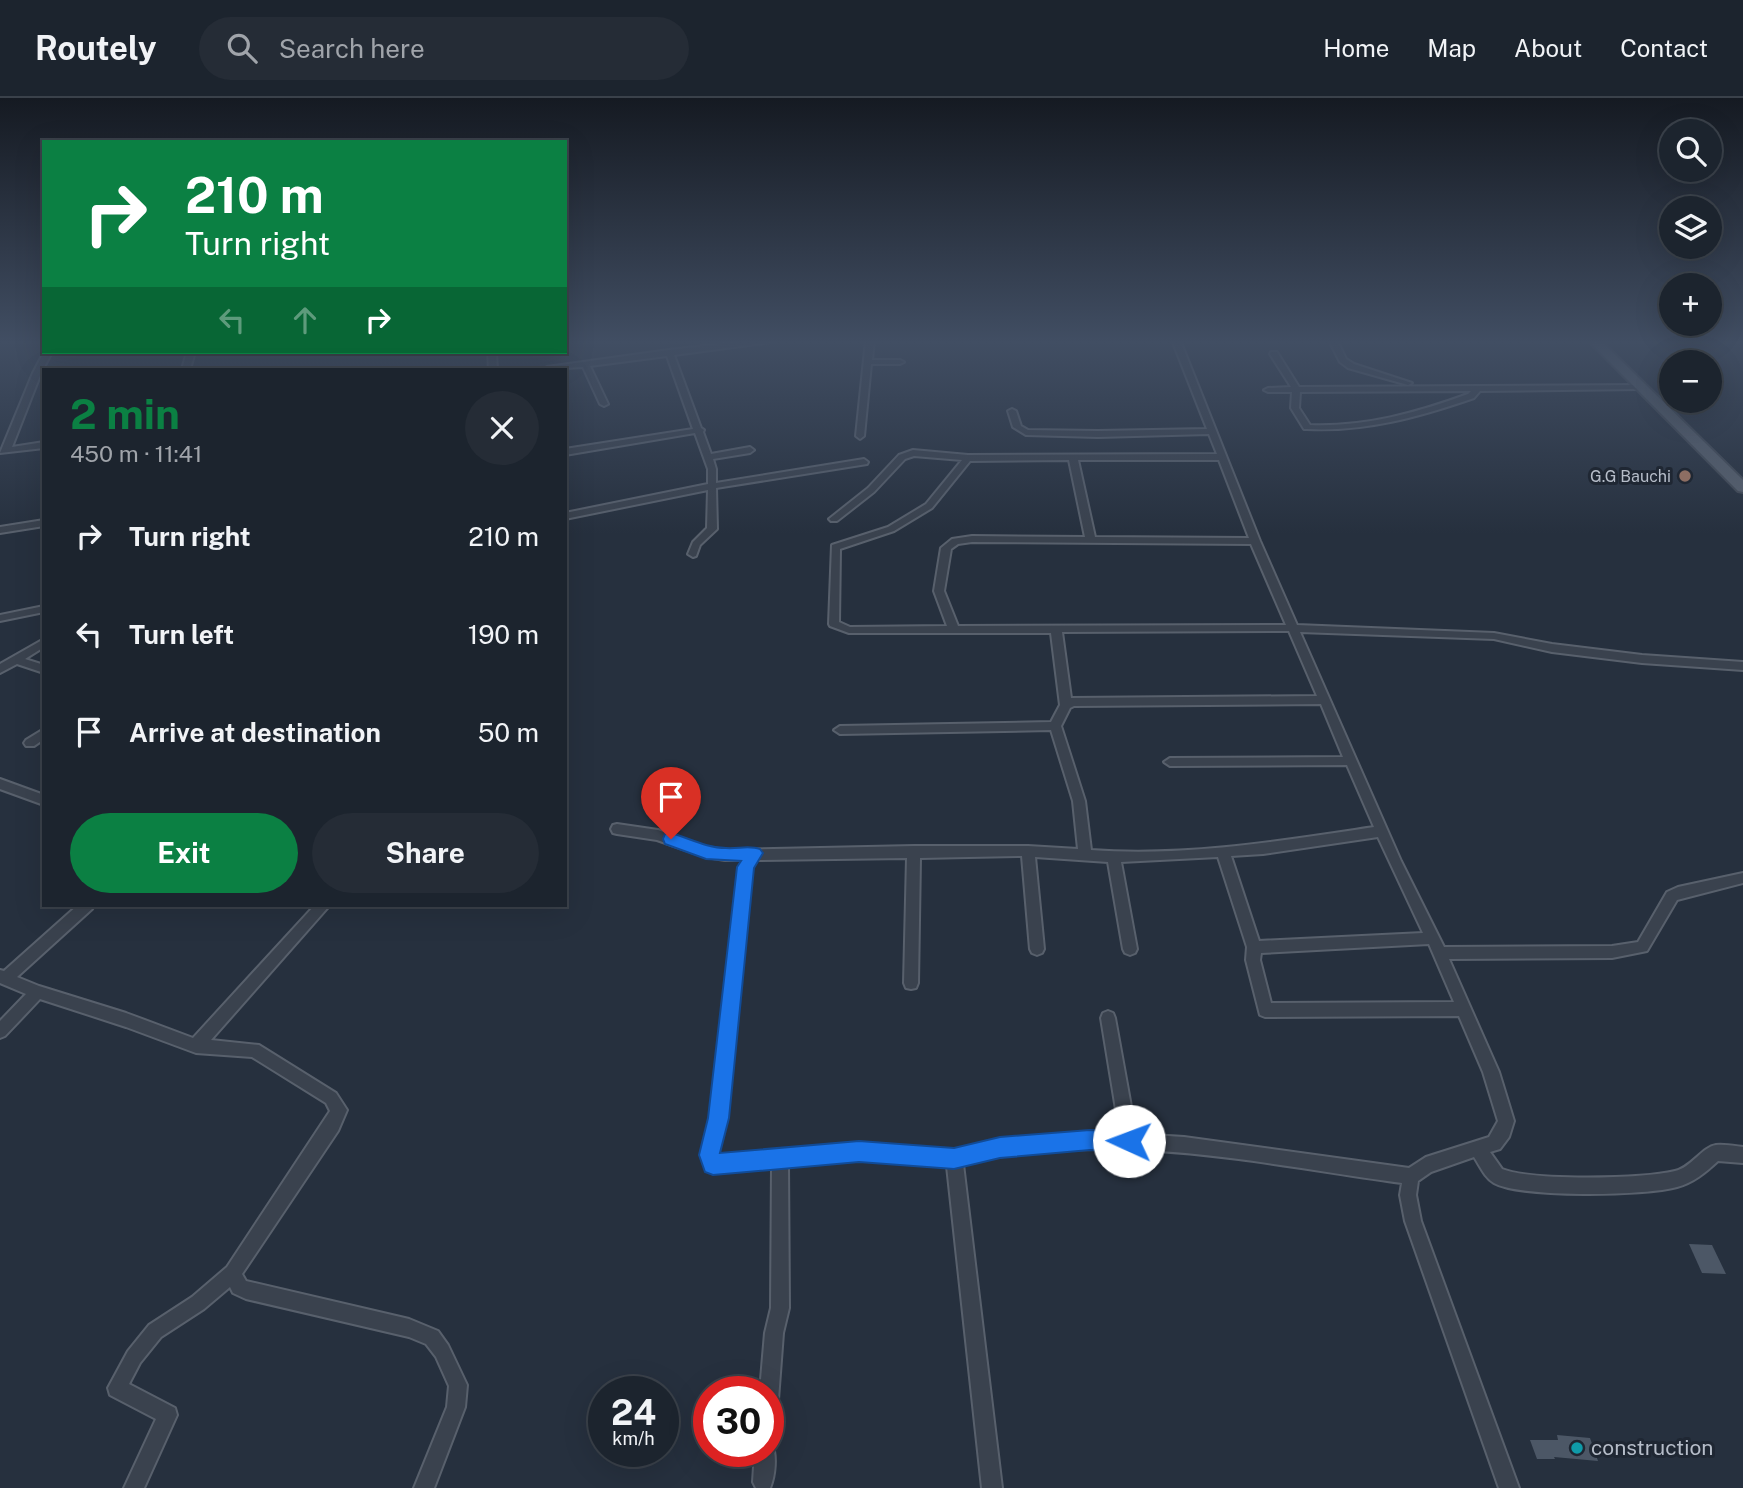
<!DOCTYPE html>
<meta charset="utf-8">
<style>
:root{--surface:#1c242e;--page:#252c36;--text:#f1f3f6;--muted:#a0a4aa;--line:#3a414a;--accent:#0b8043}
body{margin:0;font-family:"Public Sans",sans-serif;background:var(--page);color:var(--text);height:100vh;display:flex;flex-direction:column;font-size:26px;white-space:nowrap}
*{box-sizing:border-box;margin:0}
p{font-size:23px;color:var(--muted)}
.icon{flex:none;width:38px;height:38px;fill:none;stroke:currentColor;stroke-width:2;stroke-linecap:round;stroke-linejoin:round}
.map{position:relative;flex:1;overflow:hidden}
.details{position:absolute;left:42px;top:270px;width:525px;height:539px;display:flex;flex-direction:column;background:var(--surface);border-radius:0px;box-shadow:0 7px 28px #0002,0 0 0 2px var(--line)}
.details>*{flex:none}
.banner{position:absolute;left:42px;top:42px;width:525px;height:214px;border-radius:0px;box-shadow:0 7px 28px #0002,0 0 0 2px var(--line);background:#0b8043;color:#fff;overflow:hidden}
.buttons{position:absolute;left:1659px;top:21px;display:grid;gap:14px}
.buttons a{display:grid;place-items:center;width:63px;height:63px;border-radius:50%;background:var(--surface);box-shadow:0 7px 28px #0002,0 0 0 2px var(--line);font-size:35px}
.speed{position:absolute;left:588px;top:1278px;display:flex;gap:14px;font-size:35px;font-weight:700;text-align:center}
.speed>*{display:grid;place-content:center;width:91px;height:91px;border-radius:50%;background:var(--surface);box-shadow:0 7px 28px #0002,0 0 0 2px var(--line);line-height:1}
.speed small{font-size:18px;font-weight:400}
.speed .limit{border:10px solid #d22;background:#fff;color:#111}
.pin{position:absolute;display:grid;place-items:center;width:60px;height:60px;color:#fff;margin:-72px -30px;border-radius:50% 50% 50% 0;rotate:-45deg;box-shadow:0 0 7px #0007}
.pin .icon{rotate:45deg}
.me{position:absolute;width:77px;margin:-38px;rotate:272deg;stroke-linejoin:round;filter:drop-shadow(0 0 5px #0008)}
.turn{display:flex;align-items:center;gap:24px;height:147px;padding:0 28px;font-size:32px}
.turn .icon{width:91px;height:91px;stroke-width:2.5}
.turn b{display:block;font-size:49px;line-height:60px}
.lanes{display:flex;align-items:center;height:66px;padding:0 28px;background:#0003;justify-content:center;gap:35px;direction:ltr}
.lanes .off{opacity:.35}
.round{display:grid;place-items:center;flex:none;width:74px;height:74px;border-radius:37px;background:var(--page)}
.headline{display:flex;align-items:center;justify-content:space-between;height:119px;padding:0 28px}
h1{font-size:42px;font-weight:700;line-height:52px;color:var(--accent)}
.primary-button{display:flex;gap:14px;margin-top:auto;padding:14px 28px}
.primary-button a{flex:1;height:80px;border-radius:42px;background:var(--accent);color:#fff;font-size:28px;font-weight:700;line-height:80px;text-align:center}
.primary-button a+a{background:var(--page);color:var(--text)}
ul{padding:0;list-style:none}
li{display:flex;align-items:center;gap:21px;height:98px;padding:0 28px}
li div{flex:1}
li b{display:block;font-size:26px}
li em{font-style:normal}
header{display:flex;align-items:center;gap:42px;box-sizing:border-box;height:98px;padding:0 35px;background:var(--surface);border-bottom:2px solid var(--line)}
header strong{font-size:33px}
nav{display:flex;gap:38px;margin-inline-start:auto;font-size:24px}
.search{width:490px;height:63px;background:var(--page);display:flex;align-items:center;gap:18px;box-sizing:border-box;padding:0 24px;border-radius:38px;color:var(--muted);font-size:26px}
.map>svg:first-child{display:block}
</style>
<header>
<strong>Routely</strong>
<div class="search"><svg class="icon" aria-label="search" viewBox="0 0 24 24"><circle cx="10" cy="10" r="6"/><path d="M15 15l6 6"/></svg>Search here</div>
<nav><a>Home</a><a>Map</a><a>About</a><a>Contact</a></nav>
</header>
<div class="map">
<svg width="1743" height="1390" viewBox="0 0 1743 1390">
<rect width="100%" height="100%" fill="#26303e"/>
<g fill="#4c5766">
<polygon points="1689,1146 1712,1147 1726,1176 1702,1175"/>
<polygon points="1557,1337 1590,1340 1598,1363 1554,1359 1555,1361 1537,1361 1530,1342 1558,1342"/>
</g>
<g fill="none" stroke-linecap="round" stroke-linejoin="round">
<g stroke="#58606c" stroke-width="4">
<g id="minor">
<polygon points="756,242 776,242 772,244 674,257 701,330 704,332 703,334 711,356 750,349 754,352 750,355 713,361 716,371 716,385 864,361 868,364 867,366 716,390 717,431 700,447 696,458 693,459 688,456 693,444 707,430 708,392 565,421 565,415 708,386 708,371 695,335 565,357 565,351 693,331 667,258 590,268 608,306 604,308 600,306 583,269 546,271 547,269 669,252"/>
<polygon points="866,242 874,242 872,262 900,262 904,264 900,266 871,266 864,338 860,341 856,338"/>
<path d="M1172,242h8l80,201 37,84 197,8 58,11 90,11 101,7v8l-101,-7 -90,-11 -58,-13 -194,-7 101,229 43,86 168,-1 26,-4 29,-50 11,-5 65,-14v10l-66,17 -30,51 -35,7 -163,1 50,113 15,49 -5,16 -9,12 -10,3 12,17c30,12 140,10 173,2 16,-3 27,-24 41,-26 8,-1 19,1 27,2v16l-25,-2c-12,11 -25,22 -41,26 -31,9 -156,11 -183,-4 -9,-5 -14,-17 -20,-26l-43,15 -13,9 -2,14 5,26 98,267h-20l-94,-267 -5,-26 2,-12c-145,-20 -295,-54 -439,-19l39,324h-20l-35,-322 -88,-7 -71,6 1,143 -6,25 -6,80 -2,7 -7,2v-31h-8l5,-58 6,-25 1,-141 -59,5 -6,-2 -6,-15 10,-37 28,-251 4,-7h-18l-19,-3 -49,-17 -40,-6 -4,-1 -2,-4 2,-4 4,-1 41,6 48,17 19,3 189,-4h114l50,3 -5,-48 -22,-71 -211,4 -6,-4 6,-4 211,-4 9,-17 -9,-72h-202l-19,-7 -1,-2 3,-79 56,-18 38,-23 36,-44 -48,-4 -9,3 -31,33 -37,29h-6l-2,-2 39,-31 31,-33 14,-5 55,5 249,-1 -8,-20 -111,3 -72,-2 -13,-8 -5,-16 4,-2 4,2 5,15 7,4 70,1 109,-2zM1069,362l16,77 -113,-1 -20,3 -11,9 -7,43 13,35 -97,1 -11,-5 1,-73 54,-18 38,-23 38,-47zM1078,362h141l30,78 -154,-1zM972,444l279,2 35,81 -328,1 -14,-35 7,-42 7,-5zM1289,533l28,65 -246,2 -9,-66zM1321,606l22,53 -173,1 -6,4 6,4 177,-1 27,62c-93,14 -189,30 -283,23l-6,-49 -24,-75 9,-18 4,-2zM1378,739l45,96 -164,8 -28,-85 32,-2zM1022,758l8,93 2,4 5,2 5,-2 2,-4 -9,-92 73,5 15,87 2,4 5,2 5,-2 2,-4 -16,-87 97,-5 29,90 -1,13 14,55 5,2 194,-1 24,56 15,49 -9,16 -63,20 -17,11 -225,-31 -48,-3 -21,-116 -2,-5 -5,-2 -5,2 -2,5 19,116 -30,-2 -90,7 -46,11 -95,-7 -142,12 10,-37 25,-250 5,-8 150,-2 -3,125 2,5 5,1 5,-1 2,-5 2,-125zM1429,846l25,58 -183,1 -11,-43 1,-7z"/>
<polygon points="1332,244 1338,244 1346,261 1354,266 1412,285 1408,287 1348,270 1340,264 1331,246"/>
<polygon points="44,254 52,254 41,275 12,349 44,344 44,350 0,355 33,275"/>
<polygon points="187,254 195,254 190,271 182,271"/>
<polygon points="488,254 496,254 497,271 489,271"/>
<path d="M1271,254h6l22,35 342,-2 4,2 -4,2 -161,2 -6,7c-55,19 -109,34 -167,31h-3l-13,-21 1,-16h-24l-4,-2 4,-2 23,-1 -21,-33zM1471,293l-3,3c-52,19 -103,33 -158,31l-11,-17 1,-16z"/>
<polygon points="44,422 44,428 0,435 0,429"/>
<polygon points="44,508 44,514 0,523 0,517"/>
<polygon points="44,541 44,549 25,561 44,567 44,575 17,566 0,575 0,566"/>
<polygon points="44,631 44,641 34,648 26,648 24,645 26,642"/>
<polygon points="0,681 44,697 44,707 0,691"/>
<polygon points="78,807 94,807 92,811 17,879 39,888 126,915 193,940 315,807 330,807 211,942 259,947 336,995 347,1012 338,1033 242,1176 246,1183 409,1221 438,1233 448,1247 467,1287 465,1309 434,1390 414,1390 447,1309 449,1288 436,1259 426,1246 409,1239 246,1201 233,1195 230,1189 204,1211 161,1239 140,1265 129,1286 175,1310 177,1317 144,1390 124,1390 156,1321 110,1297 108,1290 128,1253 149,1227 192,1199 227,1169 330,1013 326,1005 252,959 196,955 126,929 40,901 5,938 0,940 0,923 26,896 0,885 0,872 4,873"/>
<path d="M768,1345l4,1c5,12 3,32 -2,44h-14l-3,-6 2,-31h13z"/>
</g>
</g>
<g stroke="#434b57" stroke-width="4">
<polygon id="primary" points="1588,242 1600,242 1743,382 1743,394 1738,393"/>
</g>
<use href="#minor" fill="#3a424e" fill-rule="evenodd"/>
<use href="#primary" fill="#58616e" fill-rule="evenodd"/>
</g>
<linearGradient id="sky" x2="0" y2="1"><stop stop-color="#151a22"/><stop offset="0.56" stop-color="#414e63"/><stop offset="1" stop-color="#414e63" stop-opacity="0"/></linearGradient>
<rect width="1743" height="436" fill="url(#sky)"/>
<path fill="#1a73e8" stroke="#114b97" stroke-width="2" d="M671,735c18,5 36,15 55,15 12,1 23,-3 34,1l3,4 -9,15 -25,250 -9,35 139,-12 95,7 46,-11 90,-7 39,1 7,3 3,7 -3,8 -7,3 -39,-2 -90,8 -46,11 -95,-7 -146,13 -8,-3 -6,-17 9,-37 29,-251 4,-6 -35,-2 -41,-15 -2,-5 2,-5z"/>
<circle fill="#8d6e63" stroke="#1f2733" stroke-width="2.5" cx="1685" cy="378" r="7"/>
<circle fill="#0f9aa8" stroke="#1f2733" stroke-width="2.5" cx="1577" cy="1350" r="7"/>
<g text-anchor="middle" stroke-width="6" stroke-linejoin="round" paint-order="stroke">
<g font-size="16" fill="#b6bdc9" stroke="#1f2733" text-anchor="end">
<text x="1671" y="384">G.G Bauchi</text>
</g>
<g font-size="21" fill="#b6bdc9" stroke="#1f2733" text-anchor="start">
<text x="1591" y="1357">construction</text>
</g>
</g>
</svg>
<div class="buttons">
<a><svg class="icon" aria-label="search" viewBox="0 0 24 24"><circle cx="10" cy="10" r="6"/><path d="M15 15l6 6"/></svg></a>
<a><svg class="icon" aria-label="layers" viewBox="0 0 24 24"><path d="M12 4l9 5-9 5-9-5zM3 14l9 5 9-5"/></svg></a>
<a>+</a>
<a>−</a>
</div>
<div class="speed"><div>24<small>km/h</small></div><div class="limit">30</div></div>
<div class="pin" style="left:671px;top:741px;background:#d93025"><svg class="icon" aria-label="arrive" viewBox="0 0 24 24"><path d="M6 21V4h12l-3 4 3 4H6"/></svg></div>
<svg class="me" style="left:1129px;top:1043px" viewBox="-20 -20 40 40"><circle r="19" fill="#fff"/><path d="M0-13L10 11 0 6-10 11z" fill="#1a73e8"/></svg>
<div class="banner">
<div class="turn"><svg class="icon" aria-label="right" viewBox="0 0 24 24"><path d="M7 20v-9h11M14 6l5 5-5 5"/></svg><div><b>210 m</b>Turn right</div></div>
<div class="lanes"><svg class="icon off" aria-label="left" viewBox="0 0 24 24"><path d="M17 20v-9H6M10 6l-5 5 5 5"/></svg><svg class="icon off" aria-label="ahead" viewBox="0 0 24 24"><path d="M12 20V5M6 11l6-6 6 6"/></svg><svg class="icon" aria-label="right" viewBox="0 0 24 24"><path d="M7 20v-9h11M14 6l5 5-5 5"/></svg></div>
</div>
<section class="details">
<div class="headline"><div><h1>2 min</h1><p>450 m · 11:41</p></div><a class="round"><svg class="icon" aria-label="close" viewBox="0 0 24 24"><path d="M6 6l12 12M18 6L6 18"/></svg></a></div>
<ul>
<li><svg class="icon" aria-label="right" viewBox="0 0 24 24"><path d="M7 20v-9h11M14 6l5 5-5 5"/></svg><div><b>Turn right</b></div><em>210 m</em></li>
<li><svg class="icon" aria-label="left" viewBox="0 0 24 24"><path d="M17 20v-9H6M10 6l-5 5 5 5"/></svg><div><b>Turn left</b></div><em>190 m</em></li>
<li><svg class="icon" aria-label="arrive" viewBox="0 0 24 24"><path d="M6 21V4h12l-3 4 3 4H6"/></svg><div><b>Arrive at destination</b></div><em>50 m</em></li>
</ul>
<div class="primary-button"><a>Exit</a><a>Share</a></div>
</section>
</div>
